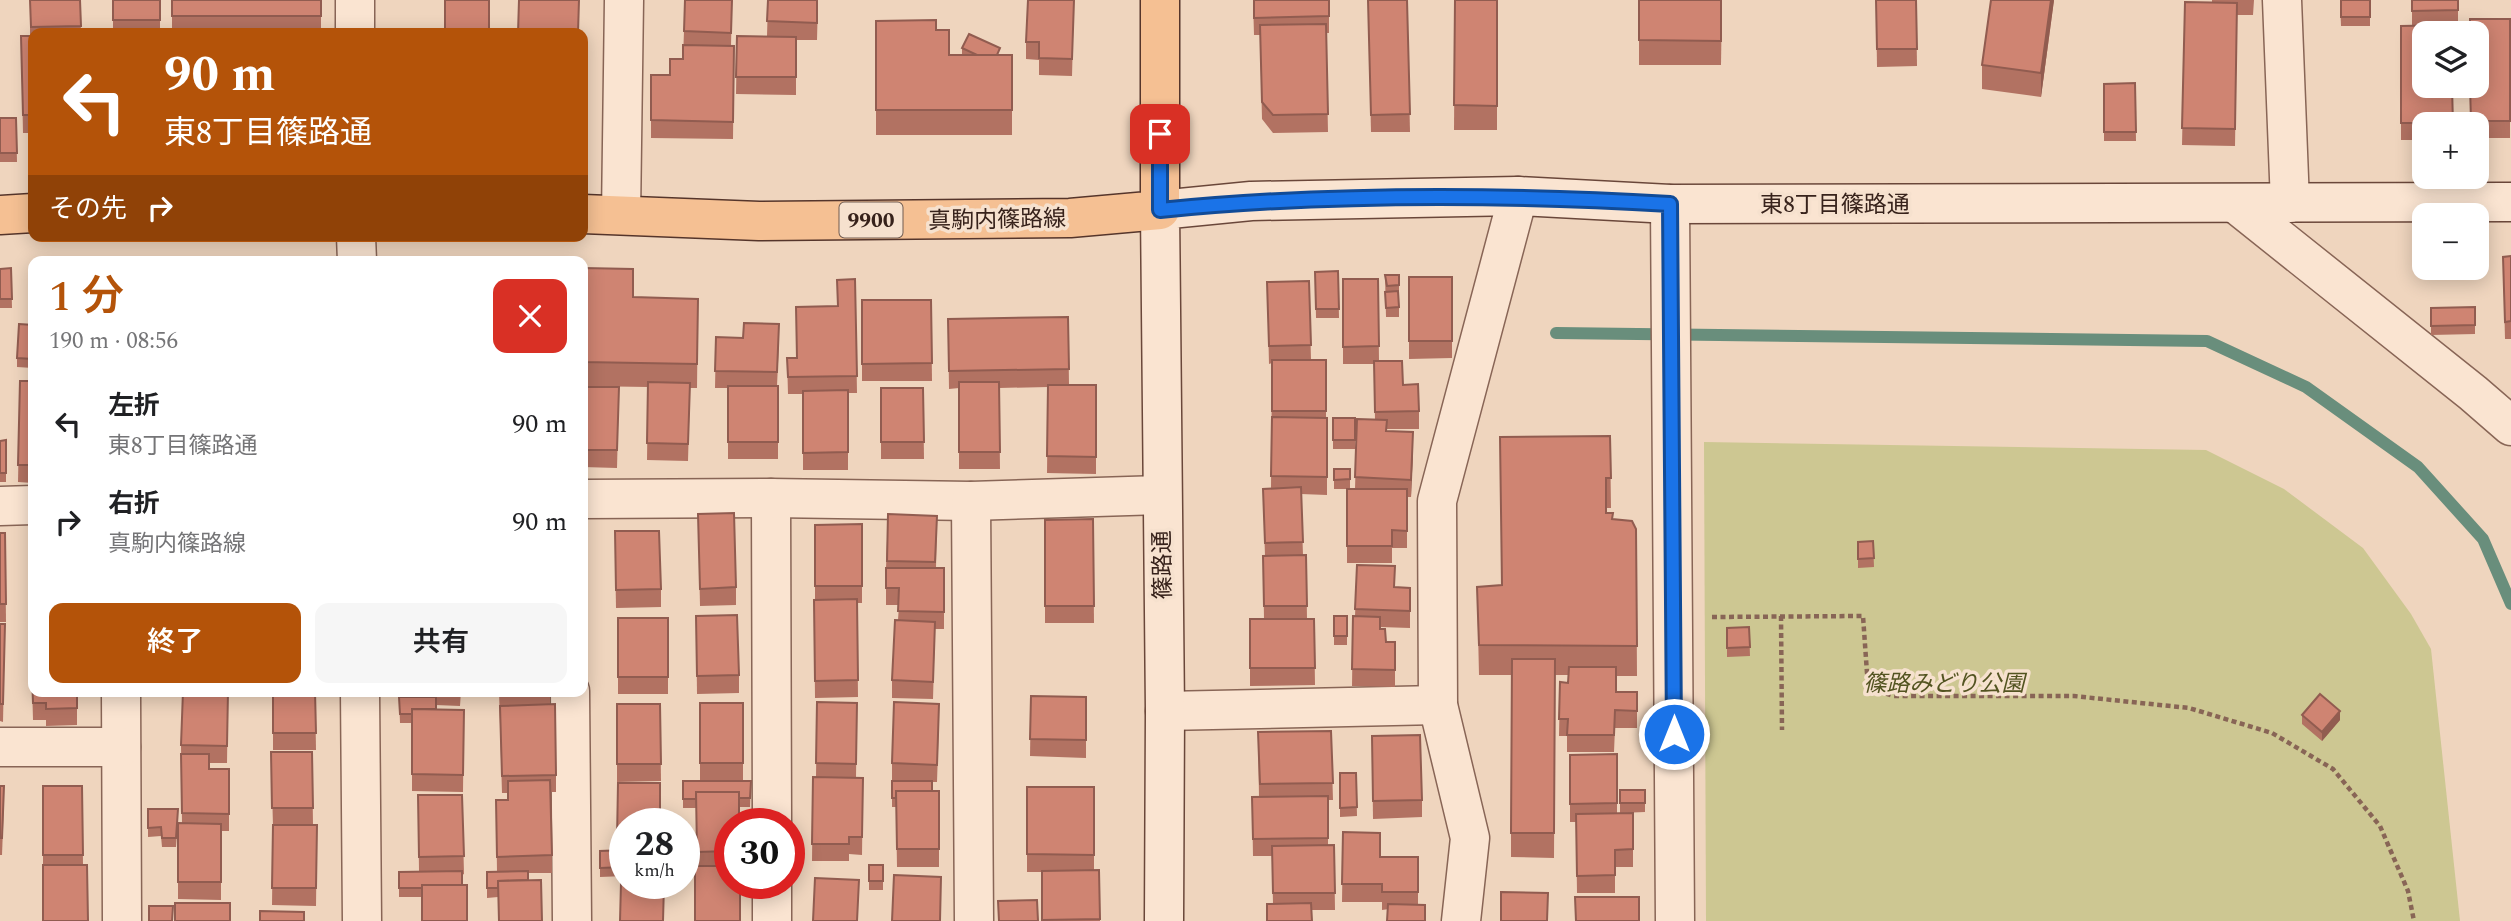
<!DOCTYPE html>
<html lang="ja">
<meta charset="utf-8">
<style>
:root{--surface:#fff;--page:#f6f6f6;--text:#202124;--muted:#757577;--accent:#b45309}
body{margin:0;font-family:Spectral,"Noto Sans JP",serif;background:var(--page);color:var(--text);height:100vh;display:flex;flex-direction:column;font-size:26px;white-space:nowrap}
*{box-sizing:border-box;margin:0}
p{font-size:23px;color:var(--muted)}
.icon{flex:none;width:38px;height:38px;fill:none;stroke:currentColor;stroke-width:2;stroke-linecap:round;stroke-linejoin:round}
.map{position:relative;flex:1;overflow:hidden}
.details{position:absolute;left:28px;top:256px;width:560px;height:441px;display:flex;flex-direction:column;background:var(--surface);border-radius:14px;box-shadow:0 4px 18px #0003}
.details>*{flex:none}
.banner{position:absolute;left:28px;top:28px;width:560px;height:214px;border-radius:14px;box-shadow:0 4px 18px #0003;background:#b45309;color:#fff;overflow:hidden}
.tools{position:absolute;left:2412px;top:21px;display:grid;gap:14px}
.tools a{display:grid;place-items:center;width:77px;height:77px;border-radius:14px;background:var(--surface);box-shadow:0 4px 18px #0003;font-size:35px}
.speed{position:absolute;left:609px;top:808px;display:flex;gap:14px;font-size:35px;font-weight:700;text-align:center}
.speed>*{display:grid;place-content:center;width:91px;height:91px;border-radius:50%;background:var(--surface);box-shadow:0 4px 18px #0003;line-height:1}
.speed small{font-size:18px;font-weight:400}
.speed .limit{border:10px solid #d22;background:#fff;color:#111}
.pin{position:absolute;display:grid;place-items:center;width:60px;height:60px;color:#fff;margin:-30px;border-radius:14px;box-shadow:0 4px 10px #0006}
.me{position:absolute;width:77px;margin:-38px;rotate:0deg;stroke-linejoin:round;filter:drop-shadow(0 0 5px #0008)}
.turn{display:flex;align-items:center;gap:24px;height:147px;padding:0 21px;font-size:32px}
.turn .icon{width:91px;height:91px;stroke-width:2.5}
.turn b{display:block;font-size:49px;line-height:60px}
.then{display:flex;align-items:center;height:66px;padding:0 21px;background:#0003;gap:14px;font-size:26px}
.round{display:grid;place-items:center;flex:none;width:74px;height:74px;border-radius:14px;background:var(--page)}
.overview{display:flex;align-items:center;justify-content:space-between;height:119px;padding:0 21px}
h1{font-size:42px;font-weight:600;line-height:52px;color:var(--accent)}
.cta{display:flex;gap:14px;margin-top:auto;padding:14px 21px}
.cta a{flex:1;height:80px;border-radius:14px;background:var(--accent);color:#fff;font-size:28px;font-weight:600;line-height:80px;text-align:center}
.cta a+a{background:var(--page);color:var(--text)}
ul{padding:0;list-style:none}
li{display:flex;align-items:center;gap:21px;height:98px;padding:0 21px}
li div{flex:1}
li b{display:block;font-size:26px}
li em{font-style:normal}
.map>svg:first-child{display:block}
</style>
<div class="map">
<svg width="2511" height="921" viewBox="0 0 2511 921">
<rect width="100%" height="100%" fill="#efd5be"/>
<polygon fill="#cdc792" points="1704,442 2206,450 2284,489 2363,548 2411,614 2431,649 2460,921 1706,921"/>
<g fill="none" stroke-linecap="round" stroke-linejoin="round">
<polyline stroke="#698e7c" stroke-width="12" points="1556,333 2207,341 2306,387 2418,467 2483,539 2511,604"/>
<g stroke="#886556" stroke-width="41">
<g id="minor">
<polyline points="355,0 355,33"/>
<polyline points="2282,0 2290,203"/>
<polyline points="1670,204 1675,921"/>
<polyline points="2236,204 2473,393 2511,426"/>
<polyline points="621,215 624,0"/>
<polyline points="356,236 357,261"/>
<polyline points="771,498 772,824"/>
<polyline points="583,499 771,498 971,501 1161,495"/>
<polyline points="971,501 974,921"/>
<polyline points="0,506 33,505"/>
<polyline points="121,691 122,921"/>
<polyline points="360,691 362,921"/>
<polyline points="570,691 572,921"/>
<polyline points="1165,711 1438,705"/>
<polyline points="0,747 121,747"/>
<polyline points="772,884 772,921"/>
<polyline points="1461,921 1470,838 1438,705 1437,501 1518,196"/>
</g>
</g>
<g stroke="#6a473a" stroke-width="41">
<polyline id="secondary" points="1164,921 1165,711 1160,210 1251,201 1518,196 1670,204 2511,202"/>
</g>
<g stroke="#55352b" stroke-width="41">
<g id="primary">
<polyline points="583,214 759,221 1070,218 1160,210 1160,0"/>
<polyline points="0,215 33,213"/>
</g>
</g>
<g stroke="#886556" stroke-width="4.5" stroke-dasharray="5 3.5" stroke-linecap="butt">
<polyline points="1781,616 1782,730"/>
<polyline points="1712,617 1863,616 1867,673 1876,690 1893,696 2074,696 2189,708 2272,733 2333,769 2380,826 2408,891 2414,921"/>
</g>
<use href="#minor" stroke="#fae4d1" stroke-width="38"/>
<use href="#secondary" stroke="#fae4d1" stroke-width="38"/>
<use href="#primary" stroke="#f5c093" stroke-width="38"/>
</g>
<g fill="#b27262">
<polygon points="30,0 80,0 81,33 33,33 33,133 23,133 21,36 30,36"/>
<rect x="113" y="0" width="47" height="33"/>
<rect x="172" y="0" width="149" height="33"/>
<polygon points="732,0 731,46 734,46 733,139 651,138 651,75 670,75 683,59 684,31"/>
<polygon points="768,0 818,0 817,40 796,40 796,95 736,94 737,36 767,36"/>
<polygon points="1074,0 1072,76 1039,75 1039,60 1026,59 1026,42"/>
<polygon points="1253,0 1329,0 1329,33 1326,33 1328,132 1273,133 1262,119 1260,35 1254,35"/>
<polygon points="1368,0 1407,0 1410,132 1371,132"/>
<polygon points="1455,0 1497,0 1497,130 1454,130"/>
<polygon points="1639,0 1722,0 1721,65 1639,65"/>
<polygon points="1876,0 1916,0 1917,66 1877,67"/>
<polygon points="2054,0 2041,97 1982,89 1982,65"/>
<polygon points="2212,0 2254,0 2253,15 2237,15 2235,146 2182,145 2185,2 2212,2"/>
<polygon points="2340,0 2370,0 2370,26 2341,26"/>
<polygon points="2412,0 2458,0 2458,27 2452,28 2453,124 2424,124 2424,140 2401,140 2401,26 2412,25"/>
<polygon points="2510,19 2510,138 2476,138 2476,124 2471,124 2470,86"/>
<polygon points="876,21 936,30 949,55 962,55 962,48 1000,55 1012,55 1012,135 876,135"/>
<polygon points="2135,83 2136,141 2104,141 2104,84"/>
<polygon points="0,118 16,118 17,162 0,162"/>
<polygon points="2511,256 2511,339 2505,339 2503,257"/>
<polygon points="11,268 12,308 0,308 0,269"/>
<polygon points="583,268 633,297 698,299 697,388 690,388 688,461 647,460 648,387 583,386"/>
<polygon points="1338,271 1339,318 1316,318 1315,272"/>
<polygon points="1385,275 1399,275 1399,317 1386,317"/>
<polygon points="1409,277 1452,277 1452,358 1409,359"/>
<polygon points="855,279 857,393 848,393 848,470 803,470 803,394 788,394 787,358 796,358 837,306"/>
<polygon points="1343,279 1378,279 1379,361 1403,385 1419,411 1419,429 1387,429 1387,431 1413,449 1411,497 1407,497 1407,548 1392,548 1392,563 1347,563 1347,489 1334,489 1334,469 1350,479 1350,489 1355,489 1357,419 1375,420 1374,364 1343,364"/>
<polygon points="1309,281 1311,360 1326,360 1326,418 1327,418 1327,495 1301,494 1303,555 1306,555 1307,619 1314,619 1315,685 1250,686 1250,619 1264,619 1263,556 1265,556 1263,489 1271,488 1272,363 1269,364 1267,282"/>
<polygon points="862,300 931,300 932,381 862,381"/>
<polygon points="2475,307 2475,334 2431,335 2431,308"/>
<polygon points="1068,317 1069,385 1096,385 1096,474 1047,473 1048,387 999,388 1000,469 959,469 959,388 949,389 948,319"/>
<polygon points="33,325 33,368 17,367 17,358"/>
<polygon points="716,337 743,338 779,341 777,386 778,386 778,459 728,459 728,388 715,388"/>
<polygon points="20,381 33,381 33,483 18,482"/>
<polygon points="583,387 619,387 617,468 583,467"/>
<polygon points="881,388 923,388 924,459 881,459"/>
<rect x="1333" y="418" width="22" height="31"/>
<polygon points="1610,436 1611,508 1606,508 1606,513 1613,519 1636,529 1637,676 1616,676 1616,692 1637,692 1637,728 1615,728 1614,752 1567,752 1567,736 1559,736 1560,682 1568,683 1569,675 1555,675 1554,858 1511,857 1511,675 1479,675 1477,587 1501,585"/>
<polygon points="6,440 6,482 0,482 0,441"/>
<polygon points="698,514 736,587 736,605 700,606"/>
<polygon points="888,514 937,516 936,568 944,568 944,629 935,629 933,699 892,698 892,680 898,620 899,605 886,605 886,568"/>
<polygon points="1093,519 1094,623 1045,623 1045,520"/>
<polygon points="862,524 862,603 857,603 858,697 815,698 814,600 815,600 815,525"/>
<polygon points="0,533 5,533 6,622 0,622"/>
<polygon points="1873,541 1874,567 1858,568 1858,542"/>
<polygon points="615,549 661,589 661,607 616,608"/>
<polygon points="1357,565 1394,587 1410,588 1410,628 1380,627 1386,642 1395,642 1395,687 1352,686 1353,616 1355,616"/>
<polygon points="696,616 739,675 739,693 697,694"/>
<rect x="1334" y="616" width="13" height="29"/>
<rect x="618" y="618" width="50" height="76"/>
<polygon points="0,624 5,624 3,722 0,721"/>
<polygon points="1749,627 1750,656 1727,657 1727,628"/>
<polygon points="31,646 77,691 77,725 46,726 46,720 33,720"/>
<polygon points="228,691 227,763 209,763 209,769 229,769 229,831 221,831 221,900 178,899 178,823 182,823 181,745"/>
<polygon points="273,691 315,691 316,750 273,750"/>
<polygon points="419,691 461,691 460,706 436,705 436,709 464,710 463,792 412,791 412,723 400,723 399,697 419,697"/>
<polygon points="499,691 550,691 550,705 556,775 556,792 551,792 552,873 528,873 498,897 487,898 487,872 497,872 496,800 508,800 508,793 502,793"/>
<polygon points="1031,696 1086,697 1086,758 1030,756"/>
<polygon points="817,702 857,703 856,778 863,778 862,855 849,854 849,861 812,861 813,777 816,777"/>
<polygon points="700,703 743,703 743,781 751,781 750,807 739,807 730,824 730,884 697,866 696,808 683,808 683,781 700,781"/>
<polygon points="617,704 660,704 661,781 617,782"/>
<polygon points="2302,715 2340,720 2322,741 2302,724"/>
<polygon points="939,721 937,782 932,782 932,791 939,791 939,867 897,867 896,807 892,807 892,781 910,781 892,780 892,763"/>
<polygon points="1331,731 1333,800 1328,800 1328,845 1334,845 1335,910 1312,910 1312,921 1267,921 1267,904 1273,904 1272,856 1253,856 1252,797 1259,797 1258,732"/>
<polygon points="1372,736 1422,800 1422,817 1373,819"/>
<polygon points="271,752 312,752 313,825 317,825 316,906 272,905 273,826"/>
<polygon points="1617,754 1617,814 1633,813 1633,867 1615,867 1615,893 1577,893 1576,822 1570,822 1570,755"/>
<polygon points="1340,773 1356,773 1357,816 1340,817"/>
<polygon points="618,783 625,824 625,876 600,877 600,851 617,850"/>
<polygon points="0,786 4,803 2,855 0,855"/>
<polygon points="43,786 82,786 83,865 43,865"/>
<polygon points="1027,787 1094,787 1094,870 1099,870 1100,921 1042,921 1042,872 1027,872"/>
<polygon points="1620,790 1645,790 1645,812 1620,813"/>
<polygon points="418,795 462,795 464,874 422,897 399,897 399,872 419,871"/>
<polygon points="148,809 178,818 176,847 162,847 161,836 148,837"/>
<polygon points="1343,832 1380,857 1418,857 1418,905 1382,910 1382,902 1342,902"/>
<rect x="869" y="865" width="14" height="25"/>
</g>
<g fill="#915c50">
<polygon points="2051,0 2054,0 2041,97 2041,73"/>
<polygon points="1413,432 1413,449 1411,497 1411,480"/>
<polygon points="2340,711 2340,720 2322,741 2322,732"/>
</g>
<g fill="#cf8472" stroke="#915c50" stroke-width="2">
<polygon points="30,0 80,0 81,26 31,27"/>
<rect x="113" y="0" width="47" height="20"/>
<rect x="172" y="0" width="149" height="16"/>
<rect x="445" y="0" width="44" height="33"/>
<polygon points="519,0 579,0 578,33 518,33"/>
<polygon points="685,0 732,0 731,33 684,31"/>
<polygon points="768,0 817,0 817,23 767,21"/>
<polygon points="1028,0 1074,0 1072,59 1039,58 1039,42 1026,42"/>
<polygon points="1254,0 1329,0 1329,16 1254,18"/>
<polygon points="1368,0 1407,0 1410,114 1371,115"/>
<polygon points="1455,0 1497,0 1497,106 1454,105"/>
<polygon points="1639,0 1721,0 1721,41 1639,40"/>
<polygon points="1876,0 1916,0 1917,49 1877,49"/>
<polygon points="1991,0 2051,0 2041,73 1982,65"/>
<rect x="2341" y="0" width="29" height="17"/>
<polygon points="2412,0 2458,0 2458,10 2412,11"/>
<polygon points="2185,2 2237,3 2235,129 2182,128"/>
<polygon points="2470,19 2510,19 2510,121 2471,121 2470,86 2476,86 2476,33 2470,33"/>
<polygon points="936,20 936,30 949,30 949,55 1012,55 1012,110 876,110 876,21"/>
<polygon points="1326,24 1328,114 1273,115 1262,102 1260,25"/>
<polygon points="2452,25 2452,33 2424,33 2424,86 2452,86 2453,124 2433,124 2433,123 2401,123 2401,26"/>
<polygon points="969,34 1000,48 997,55 977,55 962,48"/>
<polygon points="21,36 33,36 33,115 23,115"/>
<polygon points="737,36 796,37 796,77 736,77"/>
<polygon points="683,45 734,46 733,122 651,120 651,75 670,75 670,59 683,59"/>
<polygon points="2135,83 2136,132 2104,132 2104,84"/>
<polygon points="0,118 16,118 17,153 0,153"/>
<polygon points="2511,256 2511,321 2505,322 2503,257"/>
<polygon points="11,268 12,299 0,299 0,269"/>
<polygon points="583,268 633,269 633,297 698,299 697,364 583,362"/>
<polygon points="1338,271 1339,309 1316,309 1315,272"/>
<polygon points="1385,275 1399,275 1399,285 1387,286"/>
<rect x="1409" y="277" width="43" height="64"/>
<polygon points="855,279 857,376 788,377 787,358 797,358 796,307 838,306 837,280"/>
<polygon points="1343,279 1378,279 1379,346 1343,347"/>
<polygon points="1309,281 1311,345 1269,346 1267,282"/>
<polygon points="1398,291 1399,307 1386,308 1385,292"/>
<polygon points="862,300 931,300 932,363 862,364"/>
<polygon points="2475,307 2475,325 2431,326 2431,308"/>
<polygon points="1068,317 1069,369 949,371 948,319"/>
<polygon points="744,323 779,324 777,372 715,371 716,337 743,338"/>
<polygon points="19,324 33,325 33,359 17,358"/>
<rect x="1272" y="360" width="54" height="51"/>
<polygon points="1374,361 1402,361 1403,385 1418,384 1419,411 1375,412"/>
<polygon points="20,381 33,381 33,465 18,465"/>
<polygon points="648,382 690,383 688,444 647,443"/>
<polygon points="959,382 999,382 1000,452 959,452"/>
<polygon points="1048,385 1096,385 1096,457 1047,456"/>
<rect x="728" y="386" width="50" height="56"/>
<polygon points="583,387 619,387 617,450 583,450"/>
<polygon points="881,388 923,388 924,442 881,442"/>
<polygon points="848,390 848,452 803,453 803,391"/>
<polygon points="1272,417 1327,418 1327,477 1271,476"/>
<rect x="1333" y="418" width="22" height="22"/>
<polygon points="1357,419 1387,420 1386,431 1413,432 1411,480 1355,477"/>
<polygon points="1610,436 1611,478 1606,478 1606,513 1613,513 1612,519 1632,521 1636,529 1637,646 1479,645 1477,587 1502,585 1500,437"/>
<polygon points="6,440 6,473 0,473 0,441"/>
<polygon points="1334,469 1350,469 1350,479 1334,480"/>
<polygon points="1301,487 1303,542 1265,543 1263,489"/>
<polygon points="1347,489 1407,489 1407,531 1392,530 1392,546 1347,546"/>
<polygon points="734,513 736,587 700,589 698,514"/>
<polygon points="888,514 937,516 935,562 887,561"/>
<polygon points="1093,519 1094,606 1045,606 1045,520"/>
<polygon points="862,524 862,586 815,586 815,525"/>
<polygon points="615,531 659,531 661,589 616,590"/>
<polygon points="0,533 5,533 6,604 0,604"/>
<polygon points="1873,541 1874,558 1858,559 1858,542"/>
<polygon points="1306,555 1307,606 1264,606 1263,556"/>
<polygon points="1357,565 1395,566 1394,587 1410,588 1410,611 1355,609"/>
<polygon points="886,568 944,568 944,612 898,611 899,588 886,588"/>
<polygon points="857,599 858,680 815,681 814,600"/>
<polygon points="737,615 739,675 697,676 696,616"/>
<rect x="1334" y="616" width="13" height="20"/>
<polygon points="1353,616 1380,617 1380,629 1385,629 1386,642 1395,642 1395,670 1352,669"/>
<rect x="618" y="618" width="50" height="59"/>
<polygon points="1250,619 1314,619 1315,668 1250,668"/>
<polygon points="895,620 935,622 933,682 892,680"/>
<polygon points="0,624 5,624 3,704 0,704"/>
<polygon points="1749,627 1750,647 1727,648 1727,628"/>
<polygon points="31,646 33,646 33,691 77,691 77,708 46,709 46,703 33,703"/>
<polygon points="1512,659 1555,659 1554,833 1511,833"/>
<polygon points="1569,667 1616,667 1616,692 1637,692 1637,711 1615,710 1614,735 1567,735 1568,719 1559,719 1560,682 1568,683"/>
<polygon points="183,691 228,691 227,746 181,745"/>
<polygon points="273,691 315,691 316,733 273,733"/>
<polygon points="2320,694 2340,711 2322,732 2302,715"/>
<polygon points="1031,696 1086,697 1086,740 1030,739"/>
<polygon points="399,697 436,697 436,709 412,709 412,714 400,714"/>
<polygon points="817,702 857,703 856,764 816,763"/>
<polygon points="894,702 939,704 937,765 892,763"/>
<rect x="700" y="703" width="43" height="60"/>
<polygon points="555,704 556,775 502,776 500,706"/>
<polygon points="617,704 660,704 661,764 617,764"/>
<polygon points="412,709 464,710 463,775 412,774"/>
<polygon points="1331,731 1333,783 1260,784 1258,732"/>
<polygon points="1420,735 1422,800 1373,801 1372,736"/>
<polygon points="271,752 312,752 313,808 272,808"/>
<polygon points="181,754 209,754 209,769 229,769 229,814 182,813"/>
<polygon points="1617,754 1617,803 1570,804 1570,755"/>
<polygon points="1340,773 1356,773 1357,807 1340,808"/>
<polygon points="813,777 863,778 862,837 849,837 849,844 812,844"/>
<polygon points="550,780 552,855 497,857 496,800 508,800 508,781"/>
<polygon points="683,781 751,781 750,798 739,798 739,792 696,792 696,799 683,799"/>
<polygon points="892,781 932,781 932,791 896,791 896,798 892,798"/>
<polygon points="618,783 660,783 660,824 625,824 625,840 617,840"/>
<polygon points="0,786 4,786 2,838 0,838"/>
<polygon points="43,786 82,786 83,855 43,855"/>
<polygon points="1027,787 1094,787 1094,855 1027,854"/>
<rect x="1620" y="790" width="25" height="13"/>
<polygon points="896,791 939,791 939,849 897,849"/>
<polygon points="696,792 739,792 739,824 730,824 730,851 697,852"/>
<polygon points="418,795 462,795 464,856 419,857"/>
<polygon points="1328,796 1328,838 1253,839 1252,797"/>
<polygon points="148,809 178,809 176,838 162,838 161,827 148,828"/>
<polygon points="1633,813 1633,849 1615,850 1615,875 1577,876 1576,814"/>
<polygon points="178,823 221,824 221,882 178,882"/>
<polygon points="273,825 317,825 316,888 272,888"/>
<polygon points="1343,832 1380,833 1380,857 1418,857 1418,892 1382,892 1382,884 1342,884"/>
<polygon points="1334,845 1335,893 1273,893 1272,846"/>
<polygon points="625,850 625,867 600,868 600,851"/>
<polygon points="43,865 87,865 88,921 43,921"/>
<rect x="869" y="865" width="14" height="16"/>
<polygon points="695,866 730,866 730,884 740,884 740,921 695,921"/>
<polygon points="1099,870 1100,919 1042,920 1042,871"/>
<polygon points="462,871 462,885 422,885 422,888 399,888 399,872"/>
<polygon points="528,871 528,880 498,881 498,888 487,888 487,872"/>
<polygon points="894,875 941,877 940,921 892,921"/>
<polygon points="815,878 859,880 857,921 813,921"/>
<polygon points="541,880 542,921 499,921 498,881"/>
<polygon points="621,883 664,884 663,921 620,921"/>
<rect x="422" y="885" width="45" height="36"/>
<polygon points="1501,892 1548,893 1547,921 1501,921"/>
<polygon points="1575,897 1639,897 1639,921 1576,921"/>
<polygon points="1037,900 1038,921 999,921 998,901"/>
<rect x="175" y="903" width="55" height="18"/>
<polygon points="1311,903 1312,921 1267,921 1267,904"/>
<polygon points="1388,904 1425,905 1425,921 1387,921"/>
<polygon points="149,906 173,906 172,921 149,921"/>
<polygon points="260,911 304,912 304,921 260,921"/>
</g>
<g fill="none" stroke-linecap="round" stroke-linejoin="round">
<g stroke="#114b97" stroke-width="18">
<path id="route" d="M1160,134v76c169,-17 340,-16 510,-6l4,530"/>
</g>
<use href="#route" stroke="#1a73e8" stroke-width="12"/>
</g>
<g text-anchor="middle" stroke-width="7" stroke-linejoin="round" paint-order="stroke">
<rect fill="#f6e1ce" stroke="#705b51" stroke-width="2" x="839.5" y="202.5" width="63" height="35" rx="5"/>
<g font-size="21" font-weight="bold" fill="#37221b">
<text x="871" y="227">9900</text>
</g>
<g font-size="23" fill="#37221b" stroke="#f6e1ce">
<text x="1835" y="212">東8丁目篠路通</text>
<text transform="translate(997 219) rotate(-1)" y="8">真駒内篠路線</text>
<text transform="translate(1162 565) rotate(-91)" y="8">篠路通</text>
</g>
<g font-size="23" font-style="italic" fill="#535421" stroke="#f6e1ce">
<text x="1944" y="691">篠路みどり公園</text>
</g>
</g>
</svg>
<div class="tools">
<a><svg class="icon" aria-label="layers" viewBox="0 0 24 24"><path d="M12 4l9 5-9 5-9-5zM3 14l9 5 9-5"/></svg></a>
<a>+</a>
<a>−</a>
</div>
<div class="speed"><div>28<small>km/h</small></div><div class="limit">30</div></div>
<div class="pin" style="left:1160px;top:134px;background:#d93025"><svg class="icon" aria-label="arrive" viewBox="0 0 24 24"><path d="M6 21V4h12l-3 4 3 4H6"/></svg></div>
<svg class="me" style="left:1674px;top:734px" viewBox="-20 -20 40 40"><circle r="17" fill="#1a73e8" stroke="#fff" stroke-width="3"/><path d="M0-11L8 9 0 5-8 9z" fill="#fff"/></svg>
<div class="banner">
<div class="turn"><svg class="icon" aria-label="left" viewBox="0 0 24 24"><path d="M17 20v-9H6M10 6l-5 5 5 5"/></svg><div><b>90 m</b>東8丁目篠路通</div></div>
<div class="then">その先<svg class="icon" aria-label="right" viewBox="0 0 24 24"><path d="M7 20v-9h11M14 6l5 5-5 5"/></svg></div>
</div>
<section class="details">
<div class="overview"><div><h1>1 分</h1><p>190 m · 08:56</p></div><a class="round" style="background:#d93025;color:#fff"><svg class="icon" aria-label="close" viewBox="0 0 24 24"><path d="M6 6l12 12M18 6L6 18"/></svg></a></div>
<ul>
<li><svg class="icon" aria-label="left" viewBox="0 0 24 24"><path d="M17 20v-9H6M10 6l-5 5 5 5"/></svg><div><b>左折</b><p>東8丁目篠路通</p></div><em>90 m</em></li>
<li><svg class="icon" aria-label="right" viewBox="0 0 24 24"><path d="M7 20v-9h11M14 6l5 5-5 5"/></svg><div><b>右折</b><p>真駒内篠路線</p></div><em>90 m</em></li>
</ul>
<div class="cta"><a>終了</a><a>共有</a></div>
</section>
</div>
